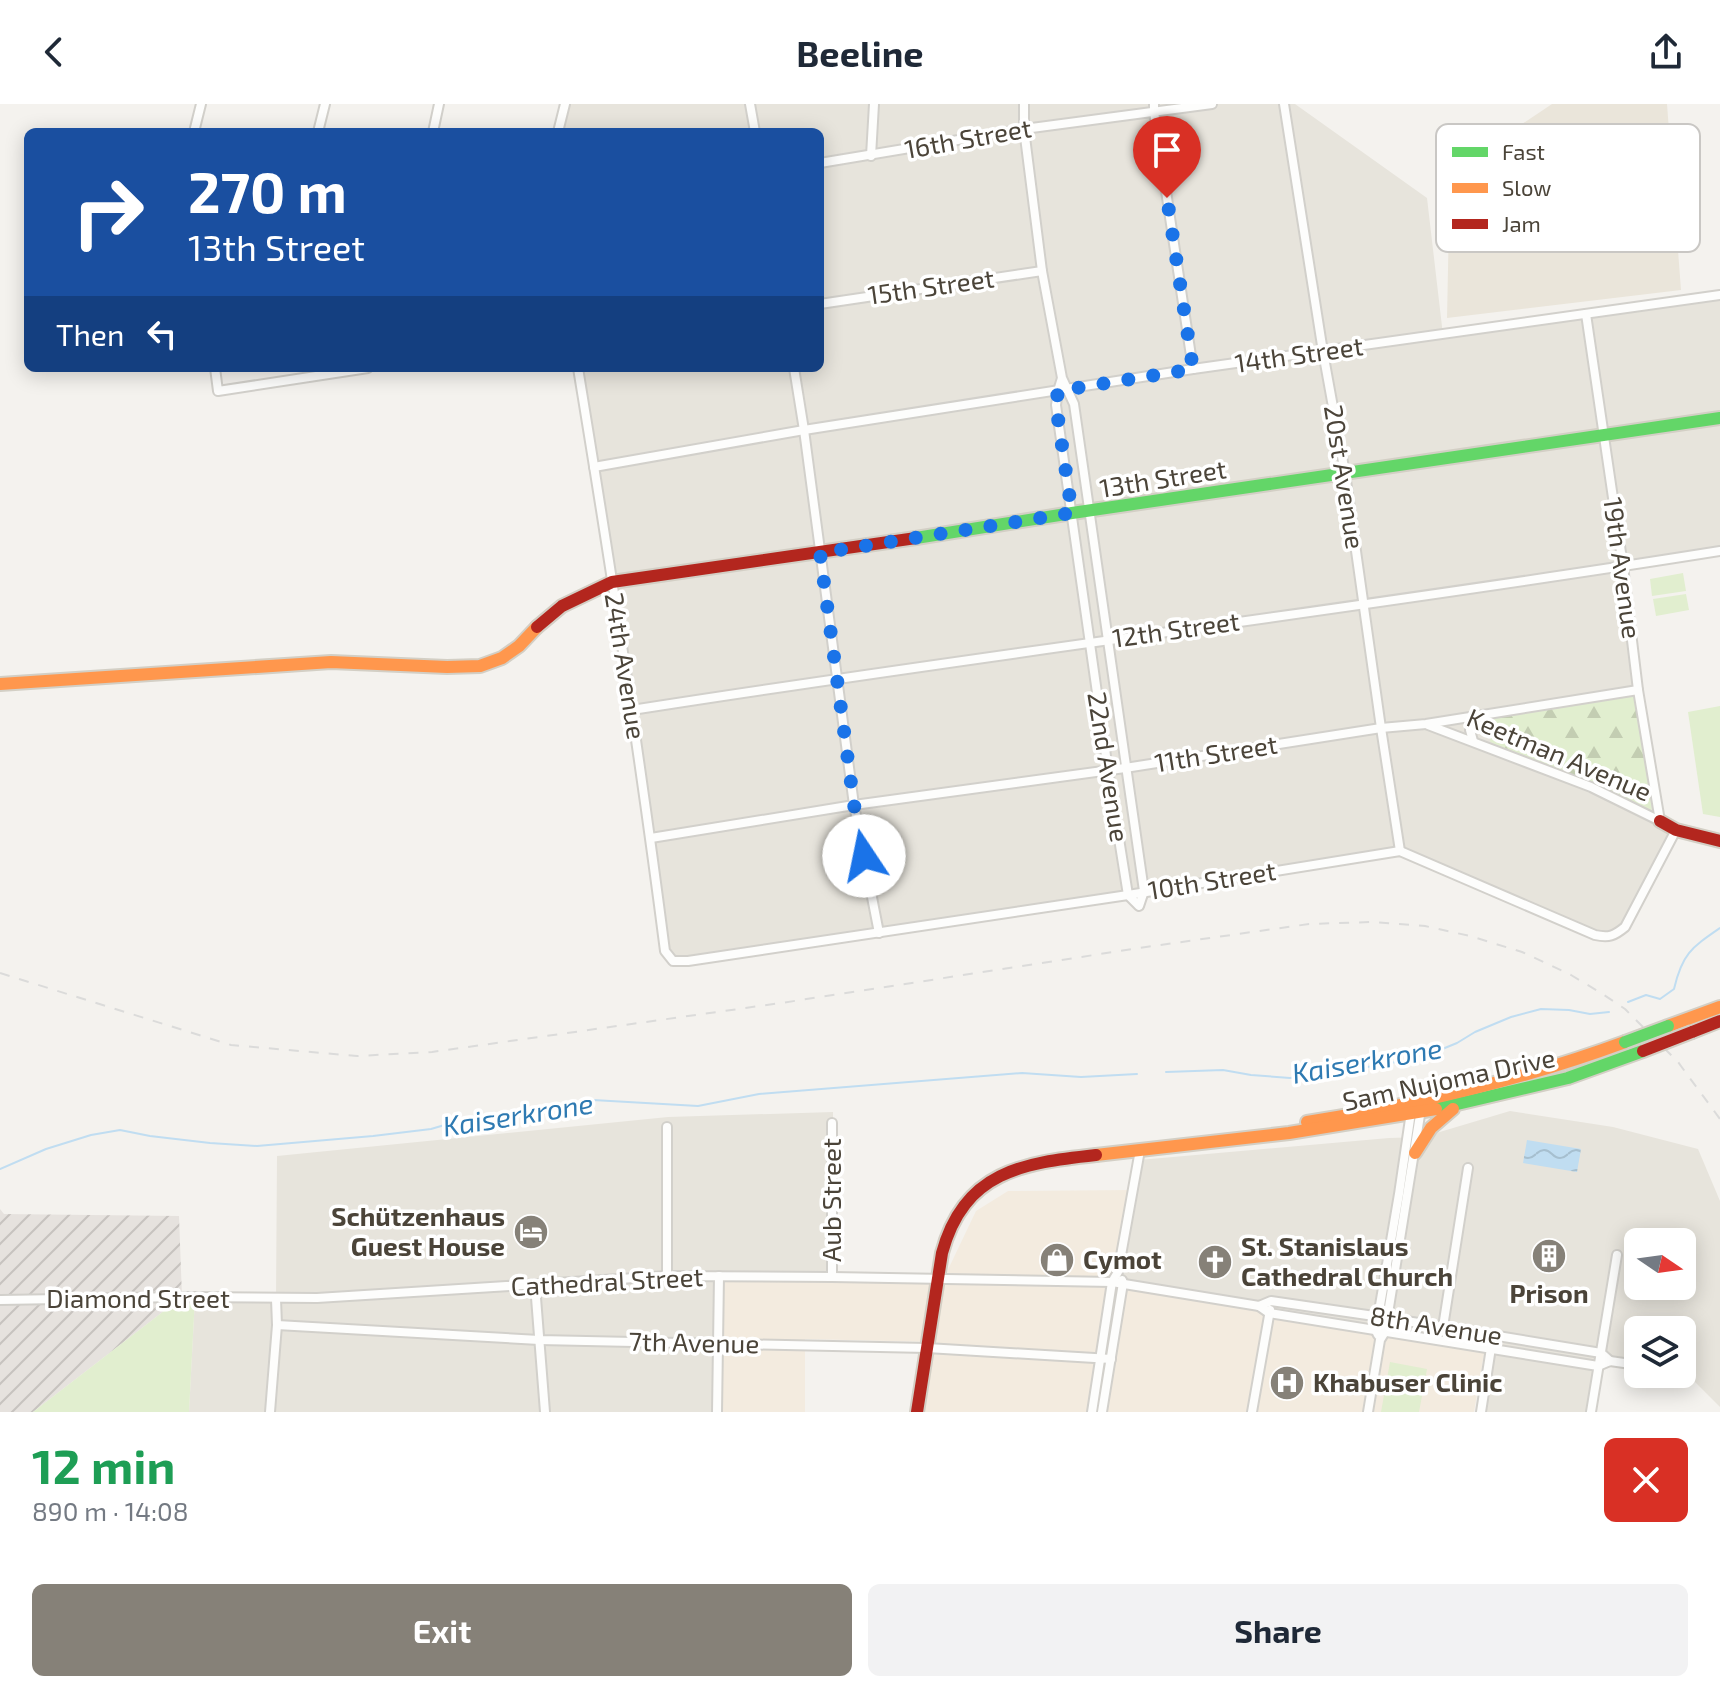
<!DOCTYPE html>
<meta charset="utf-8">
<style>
:root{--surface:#fff;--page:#f2f2f3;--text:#1f2937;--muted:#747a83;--accent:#868178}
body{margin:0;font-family:"Exo 2",sans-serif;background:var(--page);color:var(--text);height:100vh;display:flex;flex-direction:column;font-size:30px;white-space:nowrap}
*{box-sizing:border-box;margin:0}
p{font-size:26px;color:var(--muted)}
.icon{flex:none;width:44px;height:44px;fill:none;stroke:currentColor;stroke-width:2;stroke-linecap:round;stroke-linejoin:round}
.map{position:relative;height:1308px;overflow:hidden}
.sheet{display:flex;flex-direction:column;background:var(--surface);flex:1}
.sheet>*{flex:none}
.guide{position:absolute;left:24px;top:24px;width:800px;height:244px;border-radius:12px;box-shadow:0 4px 20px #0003;background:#1a4fa0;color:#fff;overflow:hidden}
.needle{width:52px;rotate:103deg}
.fabs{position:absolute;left:1624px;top:1124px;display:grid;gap:16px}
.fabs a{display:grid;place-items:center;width:72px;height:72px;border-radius:12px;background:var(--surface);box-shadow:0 4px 20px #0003;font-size:40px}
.pin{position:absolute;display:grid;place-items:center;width:68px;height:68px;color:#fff;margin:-82px -34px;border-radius:50% 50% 50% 0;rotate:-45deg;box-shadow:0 0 8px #0007}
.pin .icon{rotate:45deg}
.me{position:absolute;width:88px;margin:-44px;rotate:349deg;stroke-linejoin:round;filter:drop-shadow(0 0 6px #0008)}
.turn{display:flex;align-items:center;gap:28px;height:168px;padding:0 32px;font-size:36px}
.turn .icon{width:104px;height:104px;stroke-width:2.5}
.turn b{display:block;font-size:56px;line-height:68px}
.then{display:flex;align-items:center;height:76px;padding:0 32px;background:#0003;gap:16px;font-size:30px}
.round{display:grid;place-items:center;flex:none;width:84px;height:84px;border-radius:12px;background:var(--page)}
.head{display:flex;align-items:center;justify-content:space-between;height:136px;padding:0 32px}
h1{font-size:48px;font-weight:700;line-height:60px;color:#1e9e55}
.cta{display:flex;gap:16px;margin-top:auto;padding:16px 32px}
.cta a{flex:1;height:92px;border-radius:12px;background:var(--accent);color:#fff;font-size:32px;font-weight:700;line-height:92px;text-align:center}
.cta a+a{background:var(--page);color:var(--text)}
header{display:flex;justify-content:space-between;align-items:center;height:104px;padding:0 32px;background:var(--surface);font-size:36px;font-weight:700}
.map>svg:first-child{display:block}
</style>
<header><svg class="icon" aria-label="back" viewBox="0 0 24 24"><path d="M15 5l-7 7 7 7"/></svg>Beeline<svg class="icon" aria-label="share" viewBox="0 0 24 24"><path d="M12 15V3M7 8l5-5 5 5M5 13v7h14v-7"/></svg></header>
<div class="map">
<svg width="1720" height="1308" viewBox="0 0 1720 1308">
<defs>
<pattern id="industrial-furrows" width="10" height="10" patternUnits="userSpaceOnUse" patternTransform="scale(2)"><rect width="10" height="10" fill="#e6e2de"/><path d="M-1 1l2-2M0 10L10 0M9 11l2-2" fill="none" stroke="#c7c3bf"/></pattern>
<pattern id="forest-firs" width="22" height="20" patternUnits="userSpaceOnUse" patternTransform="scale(2)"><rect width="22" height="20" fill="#e1eecf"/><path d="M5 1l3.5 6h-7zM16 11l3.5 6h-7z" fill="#c3cdb2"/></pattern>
<pattern id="water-waves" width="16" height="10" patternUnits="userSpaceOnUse" patternTransform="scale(2)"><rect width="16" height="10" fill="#c0ddf1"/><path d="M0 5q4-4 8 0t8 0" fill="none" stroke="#a6bfcf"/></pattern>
</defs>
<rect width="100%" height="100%" fill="#f4f2ee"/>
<g fill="#e7e4dc" fill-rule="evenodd">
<polygon points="565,0 1295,0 1427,94 1443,231 1720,191 1720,447 1624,462 1660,717 1676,726 1625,823 1608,834 1400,747 1145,787 1139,802 1128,791 673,857 665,846 578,264 820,264 820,28 558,28"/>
<path d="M1510,1007l103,16 85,22 22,52v206l-35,-35 -3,-1v-41h-44v35l-27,-4 -13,5 -7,46h-110l10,-63 -368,-66 -5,-11 21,-112 250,-22 34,-1zM1638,1138h44v44h-44z"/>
<polygon points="833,1008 832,1173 717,1308 189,1308 195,1193 276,1195 277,1052 668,1013"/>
</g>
<polygon fill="#f3ebdf" points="1133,1086 1113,1177 1259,1202 1269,1209 1485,1244 1474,1308 923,1308 933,1238 805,1235 805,1308 717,1308 719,1172 944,1174 976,1107 1008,1087"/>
<polygon fill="url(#industrial-furrows)" points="0,1105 4,1110 179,1112 182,1193 33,1308 0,1308"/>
<polygon fill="#eae5da" points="1552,0 1667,0 1681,186 1447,214 1450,68"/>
<g fill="#e1eecf">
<polygon points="1683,469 1686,487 1652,492 1650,475"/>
<polygon points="1686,490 1689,506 1656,512 1653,495"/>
<polygon points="1720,602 1720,713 1703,710 1688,608"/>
<polygon points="182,1193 195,1193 189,1308 33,1308"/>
<polygon points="1390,1258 1427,1265 1419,1308 1381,1308"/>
</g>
<polygon fill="url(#forest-firs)" points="1634,592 1652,706 1490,638 1494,614"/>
<polygon fill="url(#water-waves)" points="1527,1036 1581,1045 1577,1068 1523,1059"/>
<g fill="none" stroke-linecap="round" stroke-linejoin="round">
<g stroke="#c0ddf1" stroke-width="2">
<path d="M1628,898l18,-7 14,4 14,-10c8,-35 17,-41 46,-61"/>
<polyline points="1166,968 1223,966 1251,971 1290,974 1338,968 1402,957 1435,948 1457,939 1475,928 1511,913 1541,905 1569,906 1590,910 1609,908"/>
<polyline points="0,1065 46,1045 91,1031 120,1026 150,1032 210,1039 257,1042 373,1032 431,1025 475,1012 493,1013 529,1008 593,996 698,1002 759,990 1022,969 1081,973 1137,970"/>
</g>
<g stroke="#d2d0cb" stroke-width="12">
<g id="street">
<polyline points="750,0 755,28"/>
<polyline points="1024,0 1024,25 1042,167 1062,274 1074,300 1144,787 1139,802 1128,791 1108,666 1056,301 1058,287 1062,274"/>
<polyline points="1154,0 1154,8 1193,265"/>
<polyline points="1284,0 1323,248 1345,369 1381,624 1400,747"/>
<polyline points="194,28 201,0"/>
<polyline points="318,28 325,0"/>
<polyline points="433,28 439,0"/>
<polyline points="558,28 565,0"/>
<polyline points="871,52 874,0"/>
<polyline points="820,59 1024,25 1212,0"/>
<polyline points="820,200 1042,167"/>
<polyline points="1586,210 1623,462 1638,586 1660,717"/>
<polyline points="215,264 218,287 368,264"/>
<path d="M578,264c32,194 62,388 87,583l8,10h15l440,-66 272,-44 195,84c14,3 19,1 30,-8l51,-97"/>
<polyline points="794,264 804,326 854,701 879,829"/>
<polyline points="594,363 804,326 1193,265 1720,191"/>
<path d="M632,606c362,-57 726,-101 1088,-159"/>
<polyline points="1428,621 1591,683 1660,717"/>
<polyline points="1473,637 1470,626 1474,612"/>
<polyline points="651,734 854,701 1125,664 1381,624 1426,620 1638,586"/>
<polyline points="832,1019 832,1173"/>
<polyline points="667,1023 667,1172"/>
<polyline points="535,1181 545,1308"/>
<polyline points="0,1196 182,1193 317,1194 667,1172 832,1173 1112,1178 1259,1202 1269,1209 1598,1262 1610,1257 1638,1261"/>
<polyline points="1259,1202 1271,1197 1388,1214 1601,1249 1610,1257"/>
<polyline points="277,1221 539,1236 927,1244 1111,1255"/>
<polyline points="1443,1223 1468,1064"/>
<polyline points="1378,1231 1376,1227 1378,1213 1399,1090 1411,1008"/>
<polyline points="1682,1267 1685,1268"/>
<polyline points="270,1308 277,1221 276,1195"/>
<polyline points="717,1308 719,1172"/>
<polyline points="1092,1308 1112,1178 1118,1168 1140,1046"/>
<polyline points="1102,1308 1123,1179 1122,1176"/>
<polyline points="1252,1308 1270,1206"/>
<polyline points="1368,1308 1380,1236 1385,1228 1421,1005"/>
<polyline points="1481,1308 1493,1231"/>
<polyline points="1591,1308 1617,1151"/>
</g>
</g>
<g stroke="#d3cfc5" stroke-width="16">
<g id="fast">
<polyline points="916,434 1072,409 1720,314"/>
<polyline points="1436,1005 1568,974 1643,947"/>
</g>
</g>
<g stroke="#d3cfc5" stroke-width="16">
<g id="slow">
<polyline points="0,580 331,558 447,563 480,562 502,554 519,542 537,523"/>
<polyline points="1668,922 1720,903"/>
<path d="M1307,1018c109,-17 215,-42 318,-80"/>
<polyline points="1415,1049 1431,1024 1453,1005"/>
<polyline points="1096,1051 1289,1029 1436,1005"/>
</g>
</g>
<g stroke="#d3cfc5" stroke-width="16">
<g id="jam">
<polyline points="537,523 562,502 612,478 916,434"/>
<polyline points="1660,717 1676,726 1720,737"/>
<polyline points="1692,928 1720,917"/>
<path d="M917,1308l25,-159c22,-82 81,-90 154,-98"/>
</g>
</g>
<use href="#street" stroke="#fdfdfc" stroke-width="8"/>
<use href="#fast" stroke="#63d668" stroke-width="12"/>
<use href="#slow" stroke="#ff974d" stroke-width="12"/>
<use href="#jam" stroke="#b3261e" stroke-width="12"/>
<polyline stroke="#dbdbda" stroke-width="2" stroke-dasharray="10 10" stroke-linecap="butt" points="0,869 231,941 357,952 432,948 781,899 1146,843 1309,820 1373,818 1425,822 1470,832 1522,848 1571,871 1601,889 1625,905 1678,958 1720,1015"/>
<g stroke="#d3cfc5" stroke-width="16" stroke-linecap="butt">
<polyline id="fast-bridge" points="1625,938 1668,922"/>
</g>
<g stroke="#d3cfc5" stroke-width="16" stroke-linecap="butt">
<polyline id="jam-bridge" points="1643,947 1692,928"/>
</g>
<use href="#fast-bridge" stroke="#63d668" stroke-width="12"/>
<use href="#jam-bridge" stroke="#b3261e" stroke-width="12"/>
</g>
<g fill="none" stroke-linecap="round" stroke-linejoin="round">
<polyline stroke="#1a73e8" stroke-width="14" stroke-dasharray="0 25.2" points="864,752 854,701 820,449 1072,409 1056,301 1058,287 1193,265 1167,94"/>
</g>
<defs>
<g id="hotel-disc" transform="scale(1.8)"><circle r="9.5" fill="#868178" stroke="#fff"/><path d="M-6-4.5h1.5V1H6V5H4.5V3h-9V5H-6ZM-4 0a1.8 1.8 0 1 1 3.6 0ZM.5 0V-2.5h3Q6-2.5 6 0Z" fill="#fff"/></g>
<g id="building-disc" transform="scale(1.8)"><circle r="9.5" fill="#868178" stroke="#fff"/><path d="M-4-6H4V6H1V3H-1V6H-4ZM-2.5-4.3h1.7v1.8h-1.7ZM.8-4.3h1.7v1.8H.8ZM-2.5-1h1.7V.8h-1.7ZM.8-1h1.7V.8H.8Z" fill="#fff"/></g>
<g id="shop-disc" transform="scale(1.8)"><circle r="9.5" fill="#868178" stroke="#fff"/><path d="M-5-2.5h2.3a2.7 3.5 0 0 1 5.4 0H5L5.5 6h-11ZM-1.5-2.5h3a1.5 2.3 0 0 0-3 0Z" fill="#fff"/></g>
<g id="church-disc" transform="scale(1.8)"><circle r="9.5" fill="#868178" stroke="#fff"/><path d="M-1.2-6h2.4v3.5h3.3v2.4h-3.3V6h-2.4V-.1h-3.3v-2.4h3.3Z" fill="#fff"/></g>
<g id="hospital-disc" transform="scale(1.8)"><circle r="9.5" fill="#868178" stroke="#fff"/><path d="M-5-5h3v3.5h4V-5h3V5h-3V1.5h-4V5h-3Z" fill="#fff"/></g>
</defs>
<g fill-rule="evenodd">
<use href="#hotel-disc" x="531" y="1128"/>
<use href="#building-disc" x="1549" y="1152"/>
<use href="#shop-disc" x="1057" y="1156"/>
<use href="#church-disc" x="1215" y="1158"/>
<use href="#hospital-disc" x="1287" y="1279"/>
</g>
<g text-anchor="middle" stroke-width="7" stroke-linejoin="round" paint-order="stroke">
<g font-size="26" fill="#4b4439" stroke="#fff">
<text transform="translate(968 35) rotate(-10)" y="9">16th Street</text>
<text transform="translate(931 183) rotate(-8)" y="9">15th Street</text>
<text transform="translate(1299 251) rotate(-8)" y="9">14th Street</text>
<text transform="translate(1344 373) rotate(81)" y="9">20st Avenue</text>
<text transform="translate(1163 375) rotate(-9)" y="9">13th Street</text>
<text transform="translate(1622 464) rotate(82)" y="9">19th Avenue</text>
<text transform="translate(1176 526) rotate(-8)" y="9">12th Street</text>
<text transform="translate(625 562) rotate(81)" y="9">24th Avenue</text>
<text transform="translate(1216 650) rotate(-9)" y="9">11th Street</text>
<text transform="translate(1559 651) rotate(23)" y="9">Keetman Avenue</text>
<text transform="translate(1108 663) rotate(81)" y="9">22nd Avenue</text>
<text transform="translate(1212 777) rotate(-9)" y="9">10th Street</text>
<text transform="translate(1449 976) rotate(-12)" y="9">Sam Nujoma Drive</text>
<text transform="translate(832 1096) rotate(-90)" y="9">Aub Street</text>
<text transform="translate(607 1178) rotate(-3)" y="9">Cathedral Street</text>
<text x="138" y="1204">Diamond Street</text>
<text transform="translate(1436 1222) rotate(9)" y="9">8th Avenue</text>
<text transform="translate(694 1239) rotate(1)" y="9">7th Avenue</text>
</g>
<g font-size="26" font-weight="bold" fill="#4b4439" stroke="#fff" text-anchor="start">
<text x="505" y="1122" text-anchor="end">Schützenhaus<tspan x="505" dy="30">Guest House</tspan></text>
<text x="1241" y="1152">St. Stanislaus<tspan x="1241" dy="30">Cathedral Church</tspan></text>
<text x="1083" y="1165">Cymot</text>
<text x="1549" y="1199" text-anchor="middle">Prison</text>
<text x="1313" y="1288">Khabuser Clinic</text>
</g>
<g font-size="28" font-style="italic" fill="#2e7ab2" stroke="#fff">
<text transform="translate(1367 957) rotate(-10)" y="10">Kaiserkrone</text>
<text transform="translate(518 1011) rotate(-9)" y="10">Kaiserkrone</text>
</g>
</g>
<rect x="1436" y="20" width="264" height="128" rx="12" fill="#fff" stroke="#c9c7c4" stroke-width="2"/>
<rect x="1452" y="43" width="36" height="10" fill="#63d668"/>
<rect x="1452" y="79" width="36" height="10" fill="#ff974d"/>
<rect x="1452" y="115" width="36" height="10" fill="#b3261e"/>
<g font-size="22" fill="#4b4439">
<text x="1502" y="56">Fast</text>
<text x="1502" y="92">Slow</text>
<text x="1502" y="128">Jam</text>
</g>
</svg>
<div class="fabs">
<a><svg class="needle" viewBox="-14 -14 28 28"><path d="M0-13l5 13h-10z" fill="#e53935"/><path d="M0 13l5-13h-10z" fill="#747a83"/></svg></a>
<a><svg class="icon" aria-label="layers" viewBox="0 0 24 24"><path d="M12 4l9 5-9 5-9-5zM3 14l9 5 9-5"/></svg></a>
</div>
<div class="pin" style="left:1167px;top:94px;background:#d93025"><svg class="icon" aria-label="arrive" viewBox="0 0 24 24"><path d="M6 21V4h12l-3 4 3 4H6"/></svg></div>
<svg class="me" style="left:864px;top:752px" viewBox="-20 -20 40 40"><circle r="19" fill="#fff"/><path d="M0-13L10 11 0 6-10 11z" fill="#1a73e8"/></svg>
<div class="guide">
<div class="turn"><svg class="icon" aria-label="right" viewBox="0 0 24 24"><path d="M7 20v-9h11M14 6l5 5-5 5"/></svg><div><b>270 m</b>13th Street</div></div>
<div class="then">Then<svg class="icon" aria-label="left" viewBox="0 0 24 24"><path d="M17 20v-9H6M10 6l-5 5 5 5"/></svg></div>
</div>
</div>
<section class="sheet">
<div class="head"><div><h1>12 min</h1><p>890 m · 14:08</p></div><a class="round" style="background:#d93025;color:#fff"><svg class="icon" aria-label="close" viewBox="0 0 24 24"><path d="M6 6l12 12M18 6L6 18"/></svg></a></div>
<div class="cta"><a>Exit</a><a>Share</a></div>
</section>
